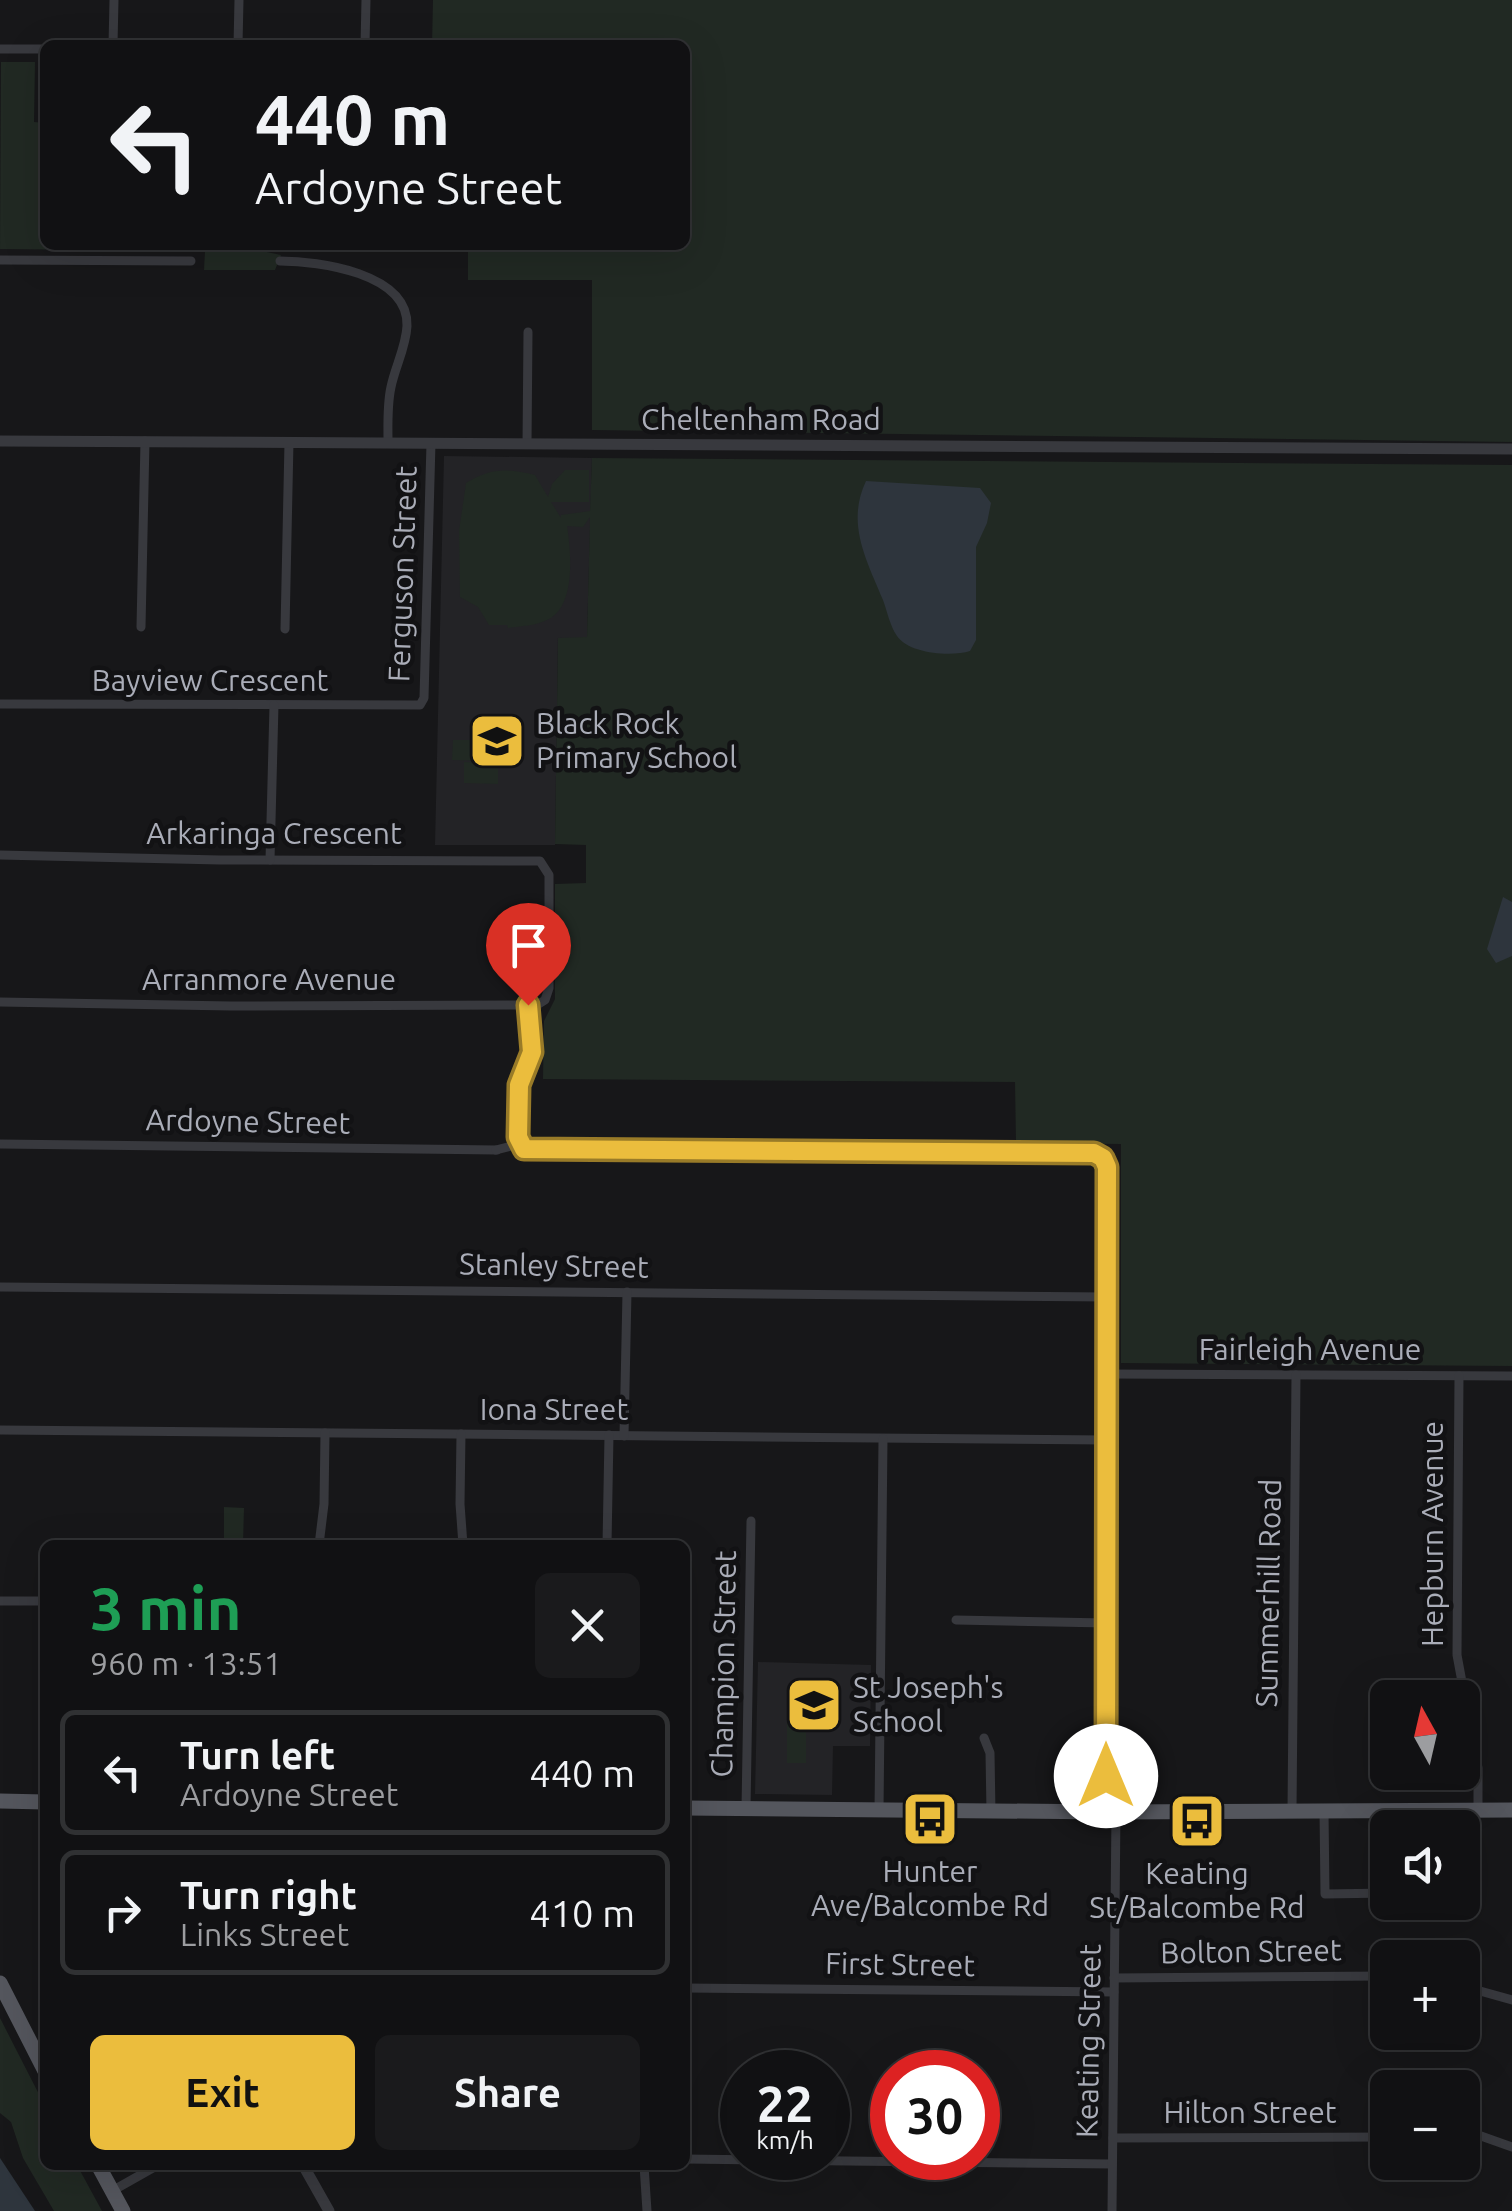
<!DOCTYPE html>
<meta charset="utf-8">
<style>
:root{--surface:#111113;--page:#1a1a1c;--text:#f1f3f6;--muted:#9c9da0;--line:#303133;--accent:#ebbd3d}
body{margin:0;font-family:Ubuntu,sans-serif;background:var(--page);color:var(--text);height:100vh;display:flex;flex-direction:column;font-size:38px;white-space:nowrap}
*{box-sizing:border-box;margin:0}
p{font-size:32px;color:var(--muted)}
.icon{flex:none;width:55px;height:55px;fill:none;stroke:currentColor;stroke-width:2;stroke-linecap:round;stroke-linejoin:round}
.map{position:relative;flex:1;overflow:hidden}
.side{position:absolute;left:40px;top:1540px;width:650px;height:630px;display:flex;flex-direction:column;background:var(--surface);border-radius:15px;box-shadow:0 10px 40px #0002,0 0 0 2px var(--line)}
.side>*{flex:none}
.hud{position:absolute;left:40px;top:40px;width:650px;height:210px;border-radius:15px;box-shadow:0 10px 40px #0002,0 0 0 2px var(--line);background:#111113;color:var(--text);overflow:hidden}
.needle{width:65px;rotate:352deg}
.tools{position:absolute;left:1370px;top:1680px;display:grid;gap:20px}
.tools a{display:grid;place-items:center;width:110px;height:110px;border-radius:15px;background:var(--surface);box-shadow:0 10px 40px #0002,0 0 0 2px var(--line);font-size:50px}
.speed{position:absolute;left:720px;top:2050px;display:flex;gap:20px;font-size:50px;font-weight:700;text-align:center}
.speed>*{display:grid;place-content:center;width:130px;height:130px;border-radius:50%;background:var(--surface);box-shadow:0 10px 40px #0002,0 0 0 2px var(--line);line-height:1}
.speed small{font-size:25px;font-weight:400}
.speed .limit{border:15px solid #d22;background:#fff;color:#111}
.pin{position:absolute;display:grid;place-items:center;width:85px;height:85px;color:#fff;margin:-102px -42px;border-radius:50% 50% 50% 0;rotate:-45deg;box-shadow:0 0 10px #0007}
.pin .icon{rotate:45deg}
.me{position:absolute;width:110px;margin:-55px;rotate:0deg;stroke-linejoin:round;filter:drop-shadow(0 0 8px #0008)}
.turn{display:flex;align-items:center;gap:35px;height:210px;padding:0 50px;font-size:45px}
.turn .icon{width:130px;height:130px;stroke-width:2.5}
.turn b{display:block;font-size:70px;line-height:85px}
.round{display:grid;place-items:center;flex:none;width:105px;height:105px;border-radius:15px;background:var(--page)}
.headline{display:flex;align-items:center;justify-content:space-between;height:170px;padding:0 50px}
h1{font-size:60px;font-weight:700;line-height:75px;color:#1e9e55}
.action{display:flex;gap:20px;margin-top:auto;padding:20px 50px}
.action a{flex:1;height:115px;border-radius:15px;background:var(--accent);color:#111;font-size:40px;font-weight:700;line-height:115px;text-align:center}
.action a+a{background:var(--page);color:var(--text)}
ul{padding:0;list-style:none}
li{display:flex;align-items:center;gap:30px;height:125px;margin:0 20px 15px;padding:0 30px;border:5px solid var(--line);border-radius:15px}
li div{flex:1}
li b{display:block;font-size:38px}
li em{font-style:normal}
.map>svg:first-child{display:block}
</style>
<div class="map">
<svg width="1512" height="2211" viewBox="0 0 1512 2211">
<rect width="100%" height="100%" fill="#171719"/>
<g fill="#232326">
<polygon points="444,456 592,458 587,638 558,638 555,845 435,845"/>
<polygon points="758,1662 871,1665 870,1746 833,1746 832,1795 755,1794"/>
</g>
<g fill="#212923">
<polygon points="433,0 1512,0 1512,442 592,430 592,280 468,280 468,252 446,245 685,245 685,45 432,45"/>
<polygon points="1,62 35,62 34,122 45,123 45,245 235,245 281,255 275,270 204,270 205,251 0,249"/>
<path d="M592,458l920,7v901l-391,-3v-219l-105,-1 -1,-61 -472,-3 1,-58 11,-22v-115l31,-1v-38l-31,-1 3,-206 29,-1 3,-120 -7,10 -16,-1c4,26 9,78 -18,93 -12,7 -29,7 -41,9l-1,-3h-18l-11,-18 -18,-10 -1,-66 7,-48c24,-15 41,-15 69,-8l13,22 4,-13 13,-14h24v32h-38l10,16v-3l29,-4z"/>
<polygon points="453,740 495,740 495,761 452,760"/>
<polygon points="464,762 498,763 498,784 464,783"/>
<polygon points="224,1507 244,1508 243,1545 224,1545"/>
<rect x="787" y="1720" width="19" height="43"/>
<polygon points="0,2018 45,2106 45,2165 77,2165 102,2211 54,2211 23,2158 11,2122 0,2113"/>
</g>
<g fill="#2e353d">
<path d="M866,481l114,7 11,15 -4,20 -11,24v93l-6,11c-18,6 -61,3 -73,-15 -7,-10 -10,-25 -14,-36 -17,-41 -37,-77 -17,-119z"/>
<polygon points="1503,897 1512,902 1512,956 1496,963 1487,949"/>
<polygon points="0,2158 35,2211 0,2211"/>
</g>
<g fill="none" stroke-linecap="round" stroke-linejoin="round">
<g stroke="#38393e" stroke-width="9">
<polyline points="113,45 114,0"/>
<polyline points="238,45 239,0"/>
<polyline points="365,45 366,0"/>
<polyline points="0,49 45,49"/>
<polyline points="0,260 191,261"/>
<path d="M280,261c39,0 129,12 127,65 -1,21 -12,41 -16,61 -4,18 -3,37 -3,55"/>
<polyline points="527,444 528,332"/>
<polyline points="141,627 145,441"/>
<polyline points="285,629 289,442"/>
<polyline points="0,704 420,705 424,698 431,443"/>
<polyline points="0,855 220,860 540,861 549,875 549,988 545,1000 537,1005 532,1052 519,1085 519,1144"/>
<polyline points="270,860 274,705"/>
<polyline points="0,1002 231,1006 537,1005"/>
<polyline points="0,1144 497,1150"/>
<polyline points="496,1150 519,1144 531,1150 1094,1153 1103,1158 1107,1167 1103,1812"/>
<polyline points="0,1287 1107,1297"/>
<polyline points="1107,1374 1512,1376"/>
<polyline points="1459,1376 1457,1655 1478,1768 1478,1810"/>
<polyline points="0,1430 1107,1440"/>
<polyline points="461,1434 460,1504 463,1545"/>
<polyline points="624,1436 627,1292"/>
<polyline points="319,1545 324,1504 325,1433"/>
<polyline points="607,1545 609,1435"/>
<polyline points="0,1601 45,1601"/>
<polyline points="956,1620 1106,1623"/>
<polyline points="984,1738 990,1753 991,1812"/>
<polyline points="746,1808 751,1521"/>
<polyline points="879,1811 883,1439"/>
<polyline points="1292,1811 1296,1375"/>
<polyline points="1324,1811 1325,1894 1388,1893"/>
<polyline points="1114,1978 1388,1976"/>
<polyline points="1462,1986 1512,2000"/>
<polyline points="685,1988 1114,1992"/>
<polyline points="1462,2137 1481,2136 1512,2147"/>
<polyline points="1113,2138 1388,2137"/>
<polyline points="685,2159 1112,2164"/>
<polyline points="644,2165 647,2211"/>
<polyline points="112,2191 158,2165"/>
<polyline points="1112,2211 1116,1812"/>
</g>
<g stroke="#38393e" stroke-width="11">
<polyline points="0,441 1512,449"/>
<polyline points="303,2165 329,2211"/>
</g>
<g stroke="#54565d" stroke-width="15">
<polyline points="0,1801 45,1802"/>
<polyline points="685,1808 1109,1812 1512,1810"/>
<polyline points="0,1983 45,2071"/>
<polyline points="98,2165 123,2211"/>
</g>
</g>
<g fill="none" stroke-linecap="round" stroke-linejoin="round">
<g stroke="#997b28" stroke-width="25">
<polyline id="route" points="528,1005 532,1052 519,1085 518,1137 524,1149 1094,1153 1103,1158 1107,1167 1106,1776"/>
</g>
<use href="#route" stroke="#ebbd3d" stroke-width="18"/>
</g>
<defs>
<g id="school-square" transform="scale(2.875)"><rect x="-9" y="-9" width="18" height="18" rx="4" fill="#ebbd3d" stroke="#121214"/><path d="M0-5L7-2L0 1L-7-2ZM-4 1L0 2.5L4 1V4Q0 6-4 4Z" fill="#111"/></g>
<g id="bus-square" transform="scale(2.875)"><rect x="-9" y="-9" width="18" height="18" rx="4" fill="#ebbd3d" stroke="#121214"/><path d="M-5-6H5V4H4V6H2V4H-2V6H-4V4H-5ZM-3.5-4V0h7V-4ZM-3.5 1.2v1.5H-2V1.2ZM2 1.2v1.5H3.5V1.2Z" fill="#111"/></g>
</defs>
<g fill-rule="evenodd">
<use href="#school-square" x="497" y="741"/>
<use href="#school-square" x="814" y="1705"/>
<use href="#bus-square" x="930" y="1819"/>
<use href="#bus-square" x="1197" y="1821"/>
</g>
<g text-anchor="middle" stroke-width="9" stroke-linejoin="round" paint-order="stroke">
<g font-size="30" fill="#aaadb8" stroke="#121214">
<text x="761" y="430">Cheltenham Road</text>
<text transform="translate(403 574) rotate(-88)" y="10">Ferguson Street</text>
<text x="210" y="691">Bayview Crescent</text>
<text x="274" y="844">Arkaringa Crescent</text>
<text x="269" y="990">Arranmore Avenue</text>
<text transform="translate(248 1122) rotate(1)" y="10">Ardoyne Street</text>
<text transform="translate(554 1266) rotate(1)" y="10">Stanley Street</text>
<text x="1310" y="1360">Fairleigh Avenue</text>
<text x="554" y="1420">Iona Street</text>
<text transform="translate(1433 1534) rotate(-90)" y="10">Hepburn Avenue</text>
<text transform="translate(1269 1593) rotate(-89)" y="10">Summerhill Road</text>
<text transform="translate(724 1664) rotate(-89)" y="10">Champion Street</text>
<text transform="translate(1251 1952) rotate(-1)" y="10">Bolton Street</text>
<text transform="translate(900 1965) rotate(1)" y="10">First Street</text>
<text transform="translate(1089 2041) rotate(-89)" y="10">Keating Street</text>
<text x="1250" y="2123">Hilton Street</text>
</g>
<g font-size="30" fill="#aaadb8" stroke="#121214" text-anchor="start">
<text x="536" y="734">Black Rock<tspan x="536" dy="34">Primary School</tspan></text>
<text x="853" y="1698">St Joseph's<tspan x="853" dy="34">School</tspan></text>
<text x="930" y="1882" text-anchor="middle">Hunter<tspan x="930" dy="34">Ave/Balcombe Rd</tspan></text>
<text x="1197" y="1884" text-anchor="middle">Keating<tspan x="1197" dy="34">St/Balcombe Rd</tspan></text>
</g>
</g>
</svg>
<div class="tools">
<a><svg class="needle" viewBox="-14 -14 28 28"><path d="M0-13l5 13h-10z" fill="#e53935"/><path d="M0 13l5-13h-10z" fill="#9c9da0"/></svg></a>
<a><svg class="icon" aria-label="sound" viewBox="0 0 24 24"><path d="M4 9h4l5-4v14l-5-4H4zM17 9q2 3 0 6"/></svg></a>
<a>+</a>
<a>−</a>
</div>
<div class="speed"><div>22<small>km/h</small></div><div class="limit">30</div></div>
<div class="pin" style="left:528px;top:1005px;background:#d93025"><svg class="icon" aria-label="arrive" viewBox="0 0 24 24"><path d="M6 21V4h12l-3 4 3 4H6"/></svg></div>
<svg class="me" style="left:1106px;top:1776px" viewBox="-20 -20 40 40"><circle r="19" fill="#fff"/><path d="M0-13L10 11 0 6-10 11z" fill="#ebbd3d"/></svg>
<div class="hud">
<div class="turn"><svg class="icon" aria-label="left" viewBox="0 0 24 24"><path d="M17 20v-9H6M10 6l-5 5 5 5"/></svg><div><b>440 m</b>Ardoyne Street</div></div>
</div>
<section class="side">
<div class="headline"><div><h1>3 min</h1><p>960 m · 13:51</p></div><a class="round"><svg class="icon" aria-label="close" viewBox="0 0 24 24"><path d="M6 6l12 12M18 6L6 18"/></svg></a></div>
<ul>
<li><svg class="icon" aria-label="left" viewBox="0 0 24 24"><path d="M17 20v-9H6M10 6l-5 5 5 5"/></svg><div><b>Turn left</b><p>Ardoyne Street</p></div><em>440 m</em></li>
<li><svg class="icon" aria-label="right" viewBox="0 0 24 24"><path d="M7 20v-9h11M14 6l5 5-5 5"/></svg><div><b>Turn right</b><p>Links Street</p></div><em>410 m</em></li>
</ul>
<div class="action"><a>Exit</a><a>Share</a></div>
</section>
</div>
